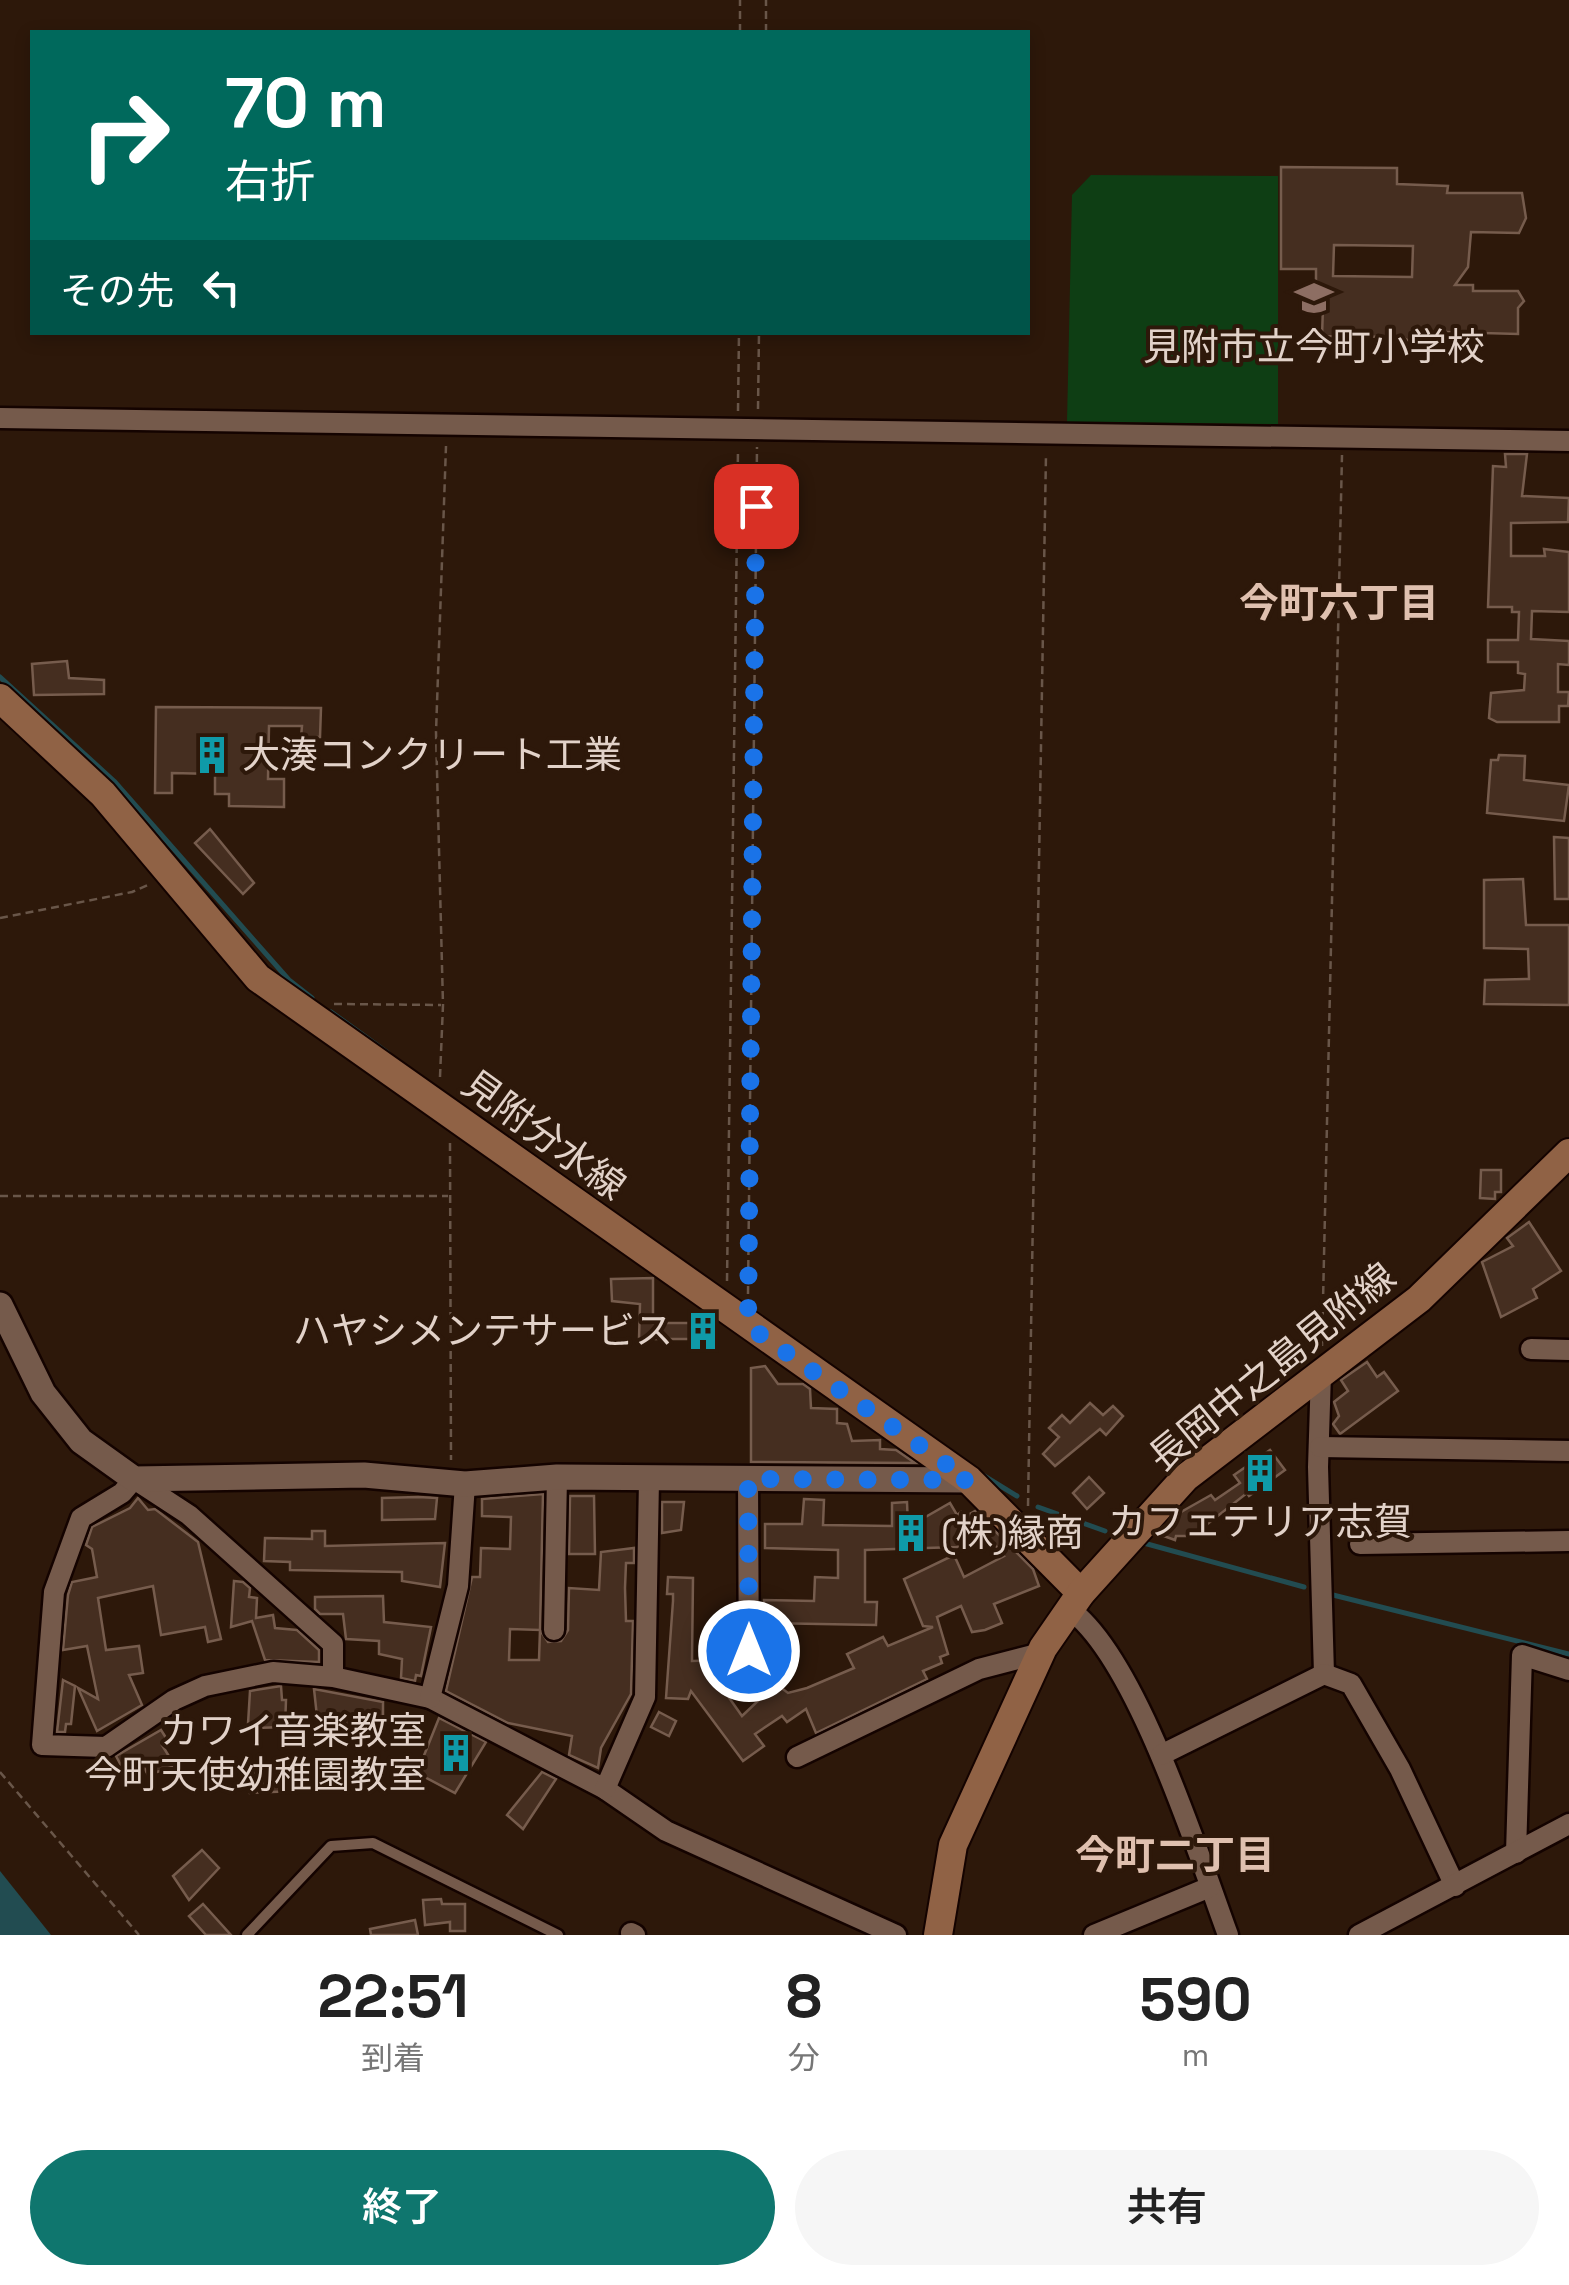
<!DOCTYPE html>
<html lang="ja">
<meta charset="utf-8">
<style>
:root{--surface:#fff;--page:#f6f6f6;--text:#222;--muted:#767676;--accent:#0f766e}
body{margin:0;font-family:"Space Grotesk","Noto Sans JP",sans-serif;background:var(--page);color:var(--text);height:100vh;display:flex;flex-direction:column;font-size:38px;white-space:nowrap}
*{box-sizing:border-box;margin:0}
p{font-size:32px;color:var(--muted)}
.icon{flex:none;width:55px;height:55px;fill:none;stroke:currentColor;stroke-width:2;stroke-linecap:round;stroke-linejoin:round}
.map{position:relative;height:1935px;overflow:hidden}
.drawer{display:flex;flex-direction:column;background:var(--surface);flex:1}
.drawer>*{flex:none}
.hud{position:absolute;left:30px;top:30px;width:1000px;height:305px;border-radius:0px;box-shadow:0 5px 15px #0003;background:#00695c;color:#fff;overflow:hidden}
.pin{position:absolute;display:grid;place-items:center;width:85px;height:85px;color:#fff;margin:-42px;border-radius:20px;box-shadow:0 5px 15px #0006}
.me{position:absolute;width:110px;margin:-55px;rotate:0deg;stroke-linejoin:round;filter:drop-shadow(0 0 8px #0008)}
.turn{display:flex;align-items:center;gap:35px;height:210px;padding:0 30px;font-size:45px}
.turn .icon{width:130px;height:130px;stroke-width:2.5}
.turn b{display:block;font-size:70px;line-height:85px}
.then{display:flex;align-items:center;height:95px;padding:0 30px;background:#0003;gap:20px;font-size:38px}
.eta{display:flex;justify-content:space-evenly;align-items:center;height:170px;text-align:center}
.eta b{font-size:60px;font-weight:600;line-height:70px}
.primary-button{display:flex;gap:20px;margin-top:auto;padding:20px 30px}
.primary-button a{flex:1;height:115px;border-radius:60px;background:var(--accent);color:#fff;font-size:40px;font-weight:600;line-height:115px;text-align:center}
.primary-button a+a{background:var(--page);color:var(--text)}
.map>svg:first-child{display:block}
</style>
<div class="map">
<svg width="1569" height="1935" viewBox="0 0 1569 1935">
<rect width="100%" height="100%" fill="#2d180a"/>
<polygon fill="#0e3e14" points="1091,175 1278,176 1278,424 1067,422 1072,195"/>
<polygon fill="#224c51" points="0,1871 51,1935 0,1935"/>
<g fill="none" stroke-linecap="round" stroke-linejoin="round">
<g stroke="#224c51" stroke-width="5">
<polyline points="0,677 114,781 289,980 312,998"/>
<polyline points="331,1012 388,1053"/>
<polyline points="981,1474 1017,1496"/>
<polyline points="1038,1507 1105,1531"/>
<polyline points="1140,1542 1304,1587"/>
<polyline points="1329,1594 1569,1654"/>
</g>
</g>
<g fill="#452e20" stroke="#765c4d" stroke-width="2.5" fill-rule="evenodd">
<path d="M1281,167l116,1v16l51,2 -1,7h75l4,25 -7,15 -48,-1 -3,35 -13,18h18v6h45l6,10 -6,7v26l-71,-2 -5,11 -17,7 -23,-13 -80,-1 1,-29h-7v-38h-35zM1334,245l79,1 -1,31 -79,-1z"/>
<polygon points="1505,454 1527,454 1522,496 1569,498 1568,522 1511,523 1511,556 1545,556 1544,549 1569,552 1569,612 1532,611 1531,639 1569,641 1569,665 1558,664 1558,692 1569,692 1568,706 1559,706 1559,722 1497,722 1489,718 1491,693 1524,690 1525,674 1518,673 1518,662 1488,662 1488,640 1518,640 1519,612 1512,612 1512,607 1488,607 1493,466 1506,467"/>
<polygon points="67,661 69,678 104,680 104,694 34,695 32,664"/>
<polygon points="156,707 321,708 320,737 301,737 302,726 269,726 268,779 284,779 284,807 229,806 229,794 215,794 215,774 172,773 172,793 155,793"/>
<polygon points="1499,755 1525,756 1524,780 1569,785 1564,821 1487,813 1491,760 1498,760"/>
<polygon points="210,829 254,883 243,894 195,843"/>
<polygon points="1554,837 1569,838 1569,899 1555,899"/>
<polygon points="1523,879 1526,925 1569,925 1569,1005 1484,1004 1485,980 1529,979 1528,949 1484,948 1484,880"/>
<polygon points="1481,1170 1501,1170 1501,1192 1495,1192 1495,1199 1480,1198"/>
<polygon points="1529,1222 1561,1271 1533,1289 1537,1298 1501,1317 1482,1262 1513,1246 1507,1238"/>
<polygon points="611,1279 653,1278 653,1323 715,1323 714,1346 694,1345 691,1339 639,1339 640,1304 612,1301"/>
<polygon points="1367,1362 1377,1377 1384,1372 1398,1391 1340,1434 1333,1424 1339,1416 1334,1402 1348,1391 1341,1380"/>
<polygon points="765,1366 778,1384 803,1384 810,1389 811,1408 837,1409 837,1423 847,1424 852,1441 880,1440 880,1449 896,1450 915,1463 751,1462 751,1368"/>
<polygon points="1090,1403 1103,1415 1113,1406 1123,1416 1106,1435 1100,1429 1055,1466 1043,1454 1059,1437 1049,1428 1062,1415 1070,1423"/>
<polygon points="1270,1450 1285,1470 1249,1496 1247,1493 1192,1536 1176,1536 1175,1540 1158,1534 1174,1516 1211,1495 1215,1500 1240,1483 1234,1475"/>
<polygon points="1089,1477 1104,1493 1087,1509 1073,1493"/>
<polygon points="543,1494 540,1630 510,1629 509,1660 539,1660 540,1630 548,1642 561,1641 568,1630 569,1588 599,1590 601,1552 634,1548 634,1563 626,1563 625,1588 626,1621 633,1621 631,1694 601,1748 598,1768 569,1755 572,1736 508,1723 446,1691 472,1577 480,1577 481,1548 510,1549 511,1517 482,1516 482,1499"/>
<polygon points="570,1496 594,1496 595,1554 569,1554"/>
<polygon points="418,1497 437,1498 435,1519 382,1520 382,1498"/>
<polygon points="138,1498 148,1510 155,1509 198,1542 221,1639 208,1642 205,1627 161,1635 153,1586 98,1598 106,1650 139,1646 143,1673 129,1675 142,1705 97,1731 78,1688 98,1699 87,1646 63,1650 68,1595 72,1582 97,1577 92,1549 86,1545 92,1527 130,1508"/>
<polygon points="804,1499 824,1500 823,1525 892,1526 892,1503 907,1502 908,1527 950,1503 957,1515 961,1512 964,1517 975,1511 1033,1569 1039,1586 994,1604 1002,1623 985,1630 972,1632 961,1606 937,1617 948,1654 940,1657 942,1663 923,1671 927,1679 816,1733 806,1709 787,1722 782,1716 755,1734 764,1746 743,1761 691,1691 688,1699 666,1698 673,1601 673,1594 667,1594 668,1577 693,1578 692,1661 727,1660 727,1675 713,1675 742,1716 776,1684 788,1693 807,1688 854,1668 847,1654 883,1637 888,1646 933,1627 923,1626 904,1579 954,1555 964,1577 1004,1556 984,1531 957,1547 865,1550 865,1602 877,1602 876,1625 764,1623 764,1600 814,1601 815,1577 838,1578 838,1550 765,1548 765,1524 802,1524"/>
<polygon points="662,1502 684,1502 681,1530 662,1533"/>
<polygon points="312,1531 325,1531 325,1546 445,1543 440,1587 402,1581 402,1572 290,1570 290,1562 264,1561 265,1538 312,1539"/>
<polygon points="234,1581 243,1582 250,1588 249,1597 257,1598 256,1618 273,1615 275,1628 297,1630 319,1650 319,1662 265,1660 252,1621 231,1627"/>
<polygon points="383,1596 384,1622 431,1627 421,1676 416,1675 415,1681 401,1678 402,1659 379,1654 379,1641 346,1639 343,1614 320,1614 315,1609 315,1597"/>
<polygon points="63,1680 75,1686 71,1724 66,1724 65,1732 57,1732"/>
<polygon points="281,1686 282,1700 286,1700 285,1727 256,1728 256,1724 248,1724 250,1691"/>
<polygon points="314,1689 383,1702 383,1721 374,1722 374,1736 360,1736 360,1723 318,1726"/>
<polygon points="659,1712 676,1721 669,1736 651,1727"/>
<polygon points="439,1718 486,1742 455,1793 417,1773"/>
<polygon points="161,1730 168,1741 162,1745 175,1766 148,1775 140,1760 123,1769 116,1756"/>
<polygon points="292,1764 294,1791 250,1793 249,1767"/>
<polygon points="542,1772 556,1779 523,1829 507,1815"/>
<polygon points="202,1850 219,1868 189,1900 173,1876"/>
<polygon points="441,1899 442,1904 465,1904 465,1931 450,1931 450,1922 425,1925 423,1900"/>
<polygon points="203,1904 231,1935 206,1935 189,1916"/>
<polygon points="415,1920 418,1935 371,1935 370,1929"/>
</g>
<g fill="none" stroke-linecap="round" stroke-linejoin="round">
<g stroke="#140300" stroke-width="15">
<polyline id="service" points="247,1935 331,1846 373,1843 558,1935"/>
</g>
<g stroke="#140300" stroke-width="25">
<g id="minor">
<polyline points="0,418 1569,441"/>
<polyline points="1531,1349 1569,1350"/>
<polyline points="1321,1373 1318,1467 1324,1674"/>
<polyline points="1320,1447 1569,1451"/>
<polyline points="748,1479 749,1686"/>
<polyline points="1360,1544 1569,1541"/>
<path d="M1069,1609c67,47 129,245 159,326"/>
<polyline points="554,1630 557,1477"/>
<polyline points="333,1677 333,1644 189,1515 134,1479 122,1493 81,1518 54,1592 42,1745 106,1747 174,1700 205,1686 273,1672 333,1677 430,1698 605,1789 666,1831 896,1935"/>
<polyline points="430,1698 458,1586 465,1484"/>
<polyline points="1161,1755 1324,1674 1351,1684 1400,1769 1455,1886"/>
<polyline points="797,1757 979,1669 1041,1653"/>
<polyline points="605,1789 645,1697 649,1480"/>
<polyline points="1516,1853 1522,1655 1569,1670"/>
<polyline points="631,1933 635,1935"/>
<polyline points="1094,1935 1210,1887"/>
<polyline points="1359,1935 1569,1824"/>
</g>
</g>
<g stroke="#140300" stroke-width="30">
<polyline id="tertiary" points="0,1305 43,1393 81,1441 134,1479 364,1475 465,1484 557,1477 969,1480"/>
</g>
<g stroke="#140300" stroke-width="32">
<g id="secondary">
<polyline points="0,698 103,794 258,978 969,1480 1081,1593"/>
<polyline points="938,1935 953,1845 1043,1648 1081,1593 1185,1478 1419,1299 1569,1153"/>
</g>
</g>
<g stroke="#695649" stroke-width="2.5" stroke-dasharray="8 5" stroke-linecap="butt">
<polyline points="740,32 740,0"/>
<polyline points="766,32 766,0"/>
<polyline points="758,409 759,332"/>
<polyline points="738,411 739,332"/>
<polyline points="0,918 132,892 150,884"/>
<polyline points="334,1004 441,1005"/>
<polyline points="440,1077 443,1005 436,732 446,446"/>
<polyline points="450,1143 451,1460"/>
<polyline points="0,1196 448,1196"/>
<polyline points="727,1281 738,449"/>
<polyline points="748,1294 757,447"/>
<polyline points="1322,1346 1342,455"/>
<polyline points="1028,1506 1046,454"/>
<polyline points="0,1772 139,1935"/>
</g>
<use href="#service" stroke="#755a4b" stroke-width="10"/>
<use href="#minor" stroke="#755a4b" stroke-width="20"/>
<use href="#tertiary" stroke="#755a4b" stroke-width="25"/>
<use href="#secondary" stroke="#906245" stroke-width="28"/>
</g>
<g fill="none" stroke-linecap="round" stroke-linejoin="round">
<polyline stroke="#1a73e8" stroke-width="18" stroke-dasharray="0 32.4" points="749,1651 748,1479 969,1480 748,1326 756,506"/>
</g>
<defs>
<g id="school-bare" transform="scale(3)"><path d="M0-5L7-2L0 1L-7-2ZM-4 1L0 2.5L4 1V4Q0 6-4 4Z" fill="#8d6e63" stroke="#2d180a" stroke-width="2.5" paint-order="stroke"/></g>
<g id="building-bare" transform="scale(3)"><path d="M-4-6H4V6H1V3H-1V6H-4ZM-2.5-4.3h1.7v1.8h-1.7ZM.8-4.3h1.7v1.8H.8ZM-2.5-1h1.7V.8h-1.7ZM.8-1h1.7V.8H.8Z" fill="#0f9aa8" stroke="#2d180a" stroke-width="2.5" paint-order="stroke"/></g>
</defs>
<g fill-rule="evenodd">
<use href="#school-bare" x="1314" y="298"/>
<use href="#building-bare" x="212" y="755"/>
<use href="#building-bare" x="703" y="1331"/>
<use href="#building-bare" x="1260" y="1473"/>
<use href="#building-bare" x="911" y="1533"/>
<use href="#building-bare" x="456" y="1753"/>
</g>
<g text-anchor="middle" stroke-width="8" stroke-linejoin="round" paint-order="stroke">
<g font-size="38" fill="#e2d2c9" stroke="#2d180a">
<text x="1314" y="360">見附市立今町小学校</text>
<text x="242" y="768" text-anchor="start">大湊コンクリート工業</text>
<text x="673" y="1344" text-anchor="end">ハヤシメンテサービス</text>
<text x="1260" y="1535">カフェテリア志賀</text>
<text x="941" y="1546" text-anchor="start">(株)縁商</text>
<text x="426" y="1744" text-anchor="end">カワイ音楽教室<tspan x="426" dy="44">今町天使幼稚園教室</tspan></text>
</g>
<g font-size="38" fill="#e2d2c9" stroke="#2d180a">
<text transform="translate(544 1135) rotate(36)" y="13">見附分水線</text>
<text transform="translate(1272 1367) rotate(-39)" y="13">長岡中之島見附線</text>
</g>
<g font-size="40" font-weight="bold" fill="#dfc0af" stroke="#2d180a">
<text x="1339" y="617">今町六丁目</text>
<text x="1175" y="1869">今町二丁目</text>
</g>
</g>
</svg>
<div class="pin" style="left:756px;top:506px;background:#d93025"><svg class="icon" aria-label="arrive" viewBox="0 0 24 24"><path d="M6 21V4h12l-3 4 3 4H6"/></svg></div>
<svg class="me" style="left:749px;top:1651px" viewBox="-20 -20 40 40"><circle r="17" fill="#1a73e8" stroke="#fff" stroke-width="3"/><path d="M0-11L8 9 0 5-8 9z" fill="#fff"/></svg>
<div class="hud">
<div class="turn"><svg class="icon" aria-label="right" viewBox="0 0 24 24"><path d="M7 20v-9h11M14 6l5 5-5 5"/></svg><div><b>70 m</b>右折</div></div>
<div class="then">その先<svg class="icon" aria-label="left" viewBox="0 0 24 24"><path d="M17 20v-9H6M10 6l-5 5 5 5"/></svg></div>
</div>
</div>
<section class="drawer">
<div class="eta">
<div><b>22:51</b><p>到着</p></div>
<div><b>8</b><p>分</p></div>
<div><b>590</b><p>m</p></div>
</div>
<div class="primary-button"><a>終了</a><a>共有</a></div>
</section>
